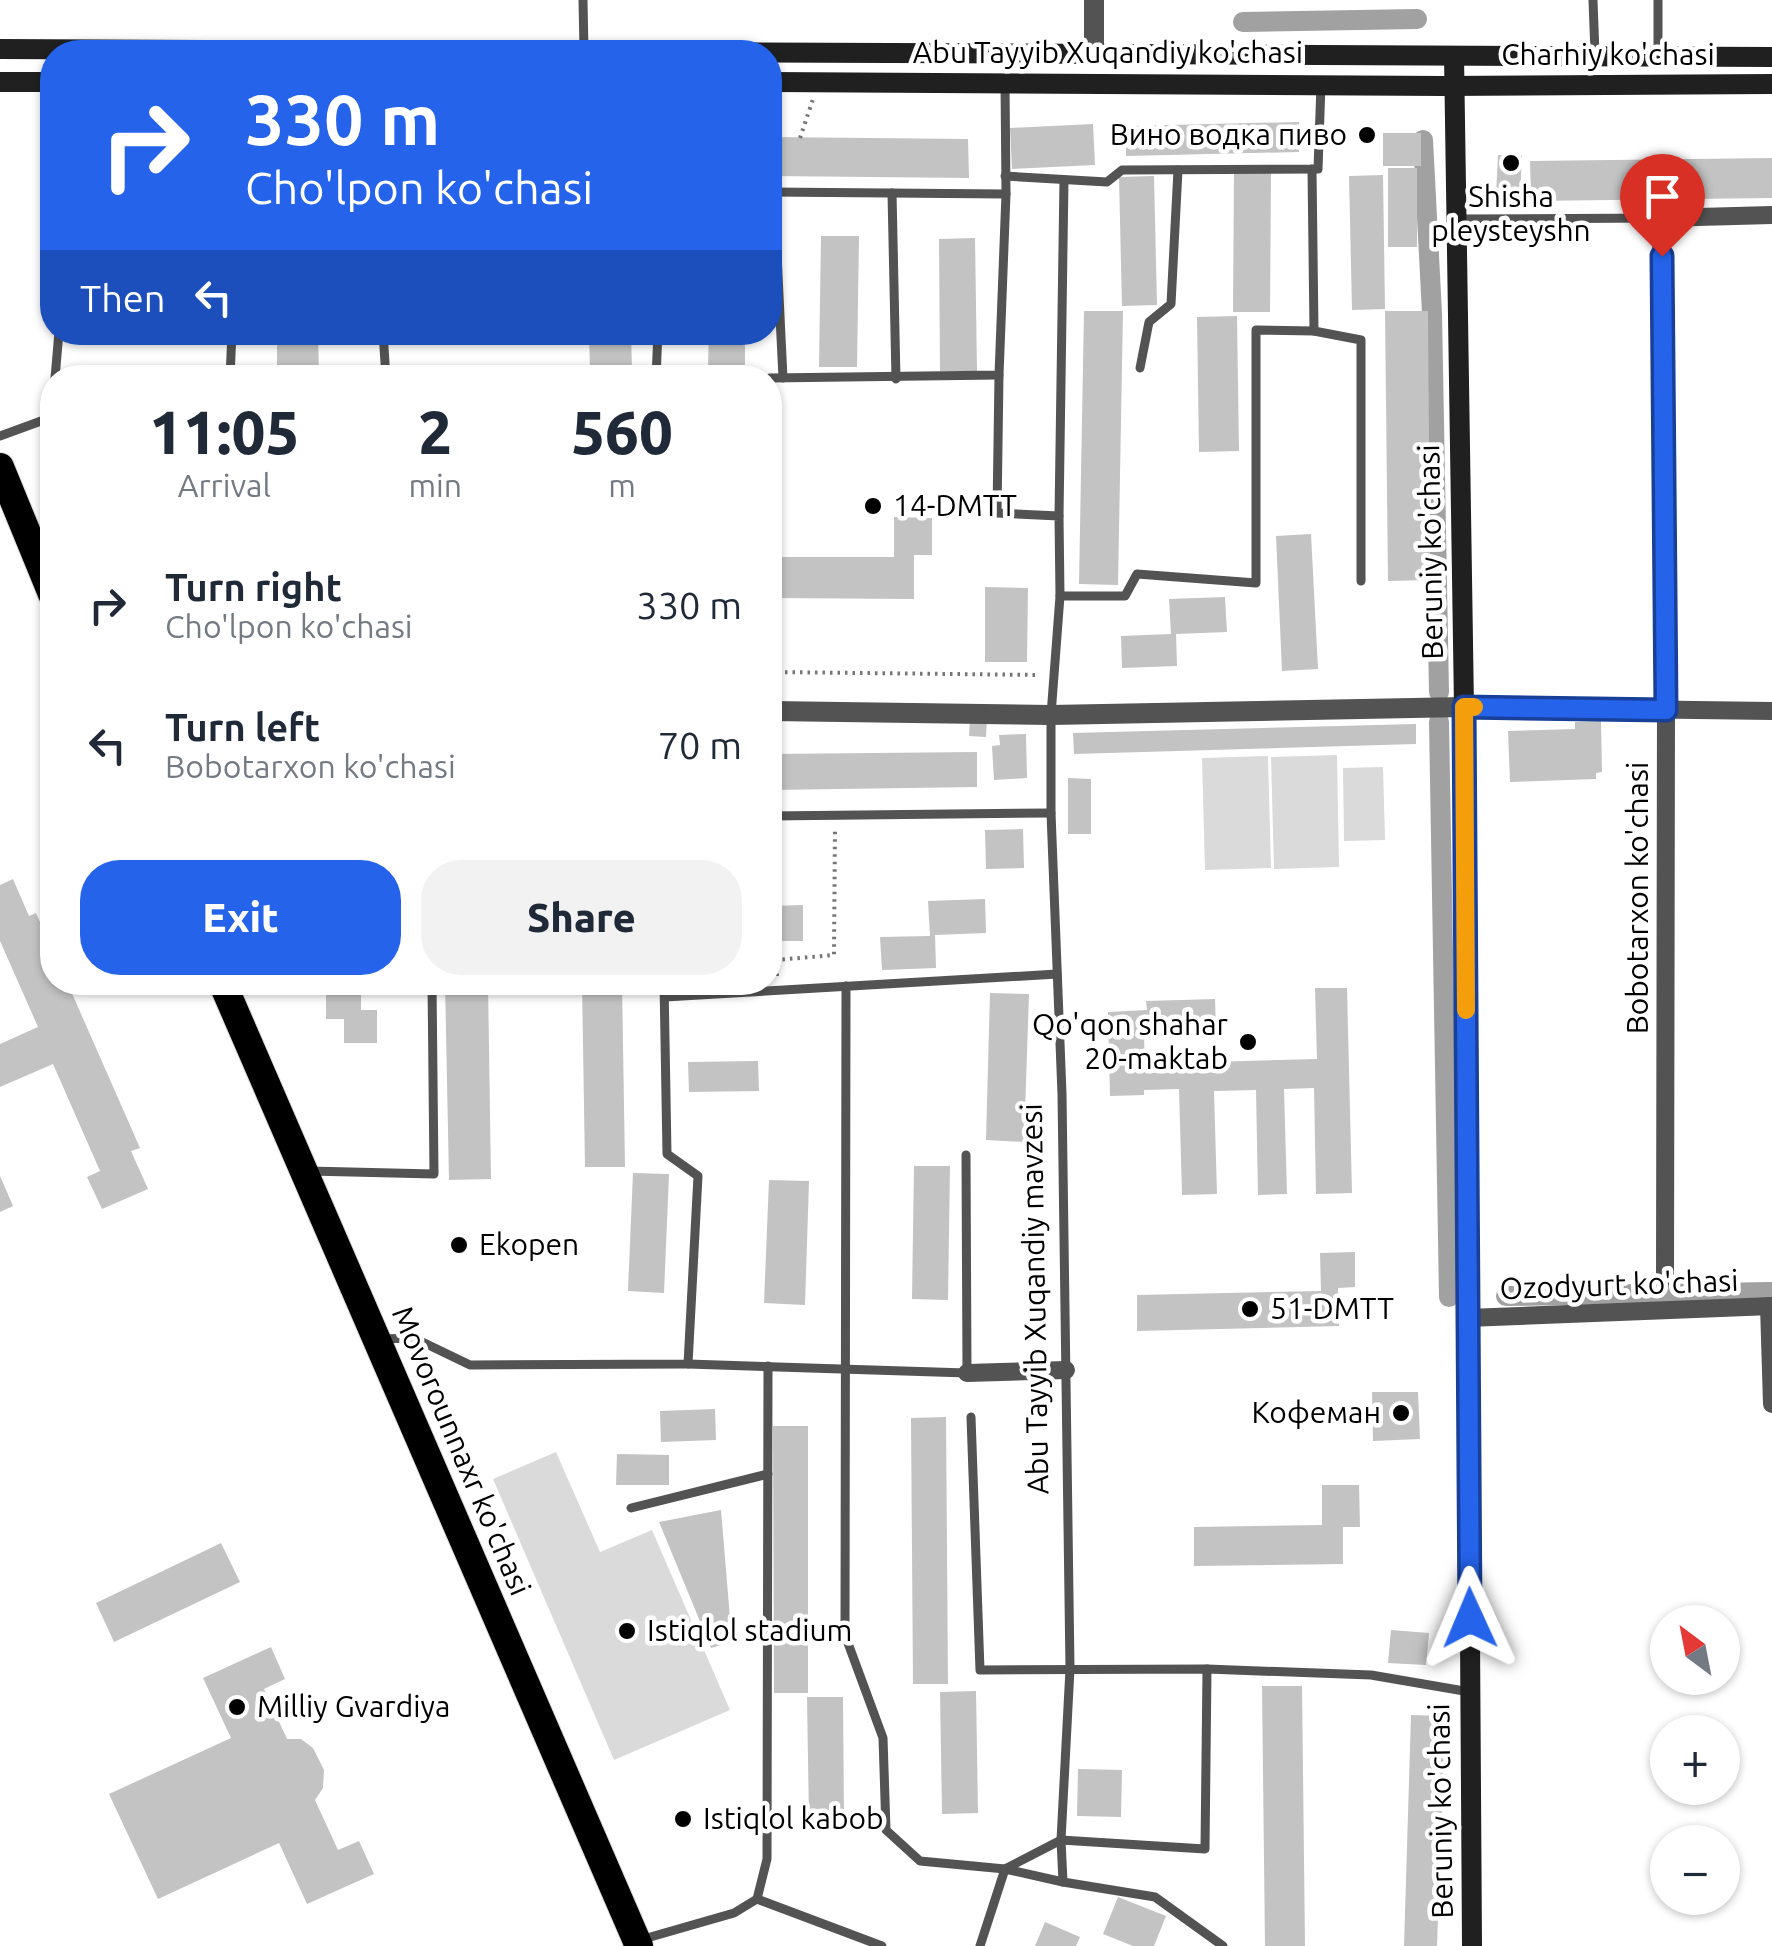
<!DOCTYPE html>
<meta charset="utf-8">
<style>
:root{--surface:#fff;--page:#f2f2f3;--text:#1f2937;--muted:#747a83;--accent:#2563eb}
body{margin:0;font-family:Ubuntu,sans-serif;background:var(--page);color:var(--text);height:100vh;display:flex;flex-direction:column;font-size:38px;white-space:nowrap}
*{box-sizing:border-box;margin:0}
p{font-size:32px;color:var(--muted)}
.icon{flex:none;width:55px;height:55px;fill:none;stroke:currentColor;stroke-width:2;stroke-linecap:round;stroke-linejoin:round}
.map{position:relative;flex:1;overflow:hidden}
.panel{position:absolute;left:40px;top:365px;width:742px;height:630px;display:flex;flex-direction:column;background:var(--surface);border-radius:40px;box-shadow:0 2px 8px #0004}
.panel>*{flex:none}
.guide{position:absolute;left:40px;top:40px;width:742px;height:305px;border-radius:40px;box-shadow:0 2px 8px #0004;background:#2563eb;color:#fff;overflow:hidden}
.needle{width:65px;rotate:328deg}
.buttons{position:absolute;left:1650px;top:1605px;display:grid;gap:20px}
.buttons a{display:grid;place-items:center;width:90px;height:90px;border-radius:50%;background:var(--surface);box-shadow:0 2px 8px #0004;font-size:50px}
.pin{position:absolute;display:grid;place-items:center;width:85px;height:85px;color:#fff;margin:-102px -42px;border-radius:50% 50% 50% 0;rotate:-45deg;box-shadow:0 0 10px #0007}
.pin .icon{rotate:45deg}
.me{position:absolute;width:110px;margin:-55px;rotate:359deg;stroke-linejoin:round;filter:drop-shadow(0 0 8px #0008)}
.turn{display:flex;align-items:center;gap:35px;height:210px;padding:0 40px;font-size:45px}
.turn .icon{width:130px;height:130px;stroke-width:2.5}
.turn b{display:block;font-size:70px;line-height:85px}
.then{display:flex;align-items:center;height:95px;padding:0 40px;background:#0003;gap:20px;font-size:38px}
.eta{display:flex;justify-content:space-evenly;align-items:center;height:170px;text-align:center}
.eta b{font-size:60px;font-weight:800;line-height:70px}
.action{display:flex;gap:20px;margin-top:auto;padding:20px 40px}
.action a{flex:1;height:115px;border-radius:40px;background:var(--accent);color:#fff;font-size:40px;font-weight:800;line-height:115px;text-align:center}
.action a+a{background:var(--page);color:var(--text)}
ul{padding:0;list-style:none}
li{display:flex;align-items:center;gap:30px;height:140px;padding:0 40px}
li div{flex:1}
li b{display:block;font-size:38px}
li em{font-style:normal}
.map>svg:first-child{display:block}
</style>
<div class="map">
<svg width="1772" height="1946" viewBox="0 0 1772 1946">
<rect width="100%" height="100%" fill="#fff"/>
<g fill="#dadada">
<polygon points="1337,755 1339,867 1274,869 1271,757"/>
<polygon points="1268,756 1271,868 1205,870 1202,758"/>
<polygon points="1383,767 1385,840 1344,841 1343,768"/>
<polygon points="556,1452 600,1552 652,1530 730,1710 614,1760 493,1479"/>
</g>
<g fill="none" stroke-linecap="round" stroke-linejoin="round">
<g stroke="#a1a1a1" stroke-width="20">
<polyline points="1243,22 1417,19"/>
<polyline points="1423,140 1432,313 1439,692"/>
<polyline points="1439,722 1449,1297"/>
<polyline points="1506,1296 1772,1292"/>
</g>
</g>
<g fill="#c3c3c3">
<polygon points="1299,122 1299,152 1126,156 1126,126"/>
<polygon points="1093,124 1095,165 1012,169 1010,128"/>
<rect x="1383" y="133" width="38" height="33"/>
<polygon points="770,137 968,139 969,178 770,176"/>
<polygon points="1498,155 1522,156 1520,196 1496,195"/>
<polygon points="1772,158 1772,198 1531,201 1530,161"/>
<rect x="1388" y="168" width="29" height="79"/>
<polygon points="1234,172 1271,172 1270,312 1233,312"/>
<polygon points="1383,175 1385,309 1352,310 1349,176"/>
<polygon points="1154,176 1157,305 1122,306 1119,177"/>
<polygon points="821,236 859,236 857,367 819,367"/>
<polygon points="975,238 977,371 940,371 939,239"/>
<polygon points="1084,311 1123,311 1118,585 1079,584"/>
<polygon points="1385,311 1428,311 1430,580 1388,581"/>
<polygon points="1237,316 1239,451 1199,452 1197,317"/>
<polygon points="100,332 145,332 145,341 99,337"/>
<polygon points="277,332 318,332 319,378 277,378"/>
<polygon points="589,332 631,332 632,371 590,372"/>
<polygon points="709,332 745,332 745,365 708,365"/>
<polygon points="894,517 932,518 932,555 914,555 914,599 770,598 770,557 894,557"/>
<polygon points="1311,534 1318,669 1282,671 1276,536"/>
<polygon points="985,587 1028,588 1027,662 985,662"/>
<polygon points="1225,597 1227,632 1176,634 1177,666 1122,668 1121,636 1171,634 1169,599"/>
<polygon points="970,718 987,719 986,737 969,736"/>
<polygon points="1601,721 1602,772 1596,773 1596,779 1510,782 1508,731 1575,729 1575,722"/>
<polygon points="1416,724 1416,744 1074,754 1073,733"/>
<polygon points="1026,734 1027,778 994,780 992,746 1000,745 999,735"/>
<polygon points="977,752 977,787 770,790 770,754"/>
<polygon points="1068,778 1091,779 1091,834 1068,834"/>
<polygon points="1023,829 1024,868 986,869 985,830"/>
<polygon points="13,879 29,916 36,913 52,950 52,982 67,982 140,1148 131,1151 148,1189 102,1209 87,1177 100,1171 53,1064 0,1087 0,1044 38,1027 0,941 0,885"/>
<polygon points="985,899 986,933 935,935 936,968 882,970 880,937 930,936 928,901"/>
<polygon points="803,905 803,941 770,941 770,906"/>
<polygon points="326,982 361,982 361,1010 377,1010 377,1043 344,1043 344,1019 326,1019"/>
<polygon points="445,982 488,982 491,1179 449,1180"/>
<polygon points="582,982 622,982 625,1167 585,1167"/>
<polygon points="1315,988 1347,988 1352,1193 1316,1194 1314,1088 1284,1089 1287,1194 1258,1195 1256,1090 1214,1091 1217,1194 1182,1195 1179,1089 1144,1090 1144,1095 1110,1096 1108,1012 1147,1010 1146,1001 1215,999 1216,1032 1144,1034 1145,1073 1179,1072 1178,1063 1317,1059"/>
<polygon points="990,993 1029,994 1024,1142 986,1140"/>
<polygon points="758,1061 759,1091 689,1092 688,1062"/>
<polygon points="914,1166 950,1166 948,1300 912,1299"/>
<polygon points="633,1173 669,1174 664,1293 628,1291"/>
<polygon points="0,1176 13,1206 0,1212"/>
<polygon points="769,1180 809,1181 805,1305 764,1303"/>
<polygon points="1355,1252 1355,1287 1338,1288 1339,1326 1137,1331 1137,1295 1321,1291 1320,1253"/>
<polygon points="1372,1392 1418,1392 1420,1439 1373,1441"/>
<polygon points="715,1409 716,1440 661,1442 660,1411"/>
<polygon points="946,1417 948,1684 913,1684 911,1418"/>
<polygon points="773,1426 808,1426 808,1693 774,1693"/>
<polygon points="617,1454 669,1455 669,1485 616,1485"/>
<polygon points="1322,1485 1359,1485 1360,1527 1343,1527 1343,1564 1194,1566 1194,1527 1322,1525"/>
<polygon points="721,1510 732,1642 711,1648 659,1522"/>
<polygon points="221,1543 240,1582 114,1642 96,1603"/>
<polygon points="1391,1630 1429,1633 1426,1665 1388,1663"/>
<polygon points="271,1647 285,1679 264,1689 287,1739 301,1739 313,1748 324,1770 323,1788 315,1800 338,1850 359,1841 374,1874 307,1904 279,1843 158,1899 109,1794 231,1738 203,1678"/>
<polygon points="1262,1686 1302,1686 1305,1946 1265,1946"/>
<polygon points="976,1691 978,1813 942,1814 940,1692"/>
<polygon points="807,1697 843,1697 844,1819 809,1820"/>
<polygon points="1411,1715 1445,1716 1437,1946 1404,1946"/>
<polygon points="1078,1769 1122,1770 1121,1817 1077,1816"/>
<polygon points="1118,1897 1166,1916 1154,1946 1133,1946 1103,1934"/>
<polygon points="1045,1922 1080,1937 1076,1946 1035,1946"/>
</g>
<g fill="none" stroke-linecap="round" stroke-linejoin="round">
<g stroke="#dbdbdb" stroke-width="30">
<g id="trunk">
<polyline points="0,467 52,594"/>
<polyline points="222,982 639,1946"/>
</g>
</g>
<g stroke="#757575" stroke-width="4" stroke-dasharray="2.5 5" stroke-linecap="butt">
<polyline points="800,138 813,99"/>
<polyline points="770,672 1040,675"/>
<polyline points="777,976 776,960 834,955 835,828"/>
</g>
<g stroke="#535353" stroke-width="9">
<polyline points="583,0 584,51"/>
<polyline points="1593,0 1595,54"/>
<polyline points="1658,56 1658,0"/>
<polyline points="1312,169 1314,331 1361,340 1361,581"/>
<polyline points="1005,176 1107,182 1122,170 1318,169 1321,85"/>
<polyline points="770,192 1006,194"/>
<polyline points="774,192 783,378"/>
<polyline points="892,193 896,379"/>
<polyline points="1459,219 1661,218"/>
<polyline points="383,332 386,378"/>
<polyline points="1140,368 1149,322 1171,304 1178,170"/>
<polyline points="386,371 582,378"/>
<polyline points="999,375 997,513 1059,516 1060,596"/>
<polyline points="55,378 59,332"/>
<polyline points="230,378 232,332"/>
<polyline points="656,378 658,332"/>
<polyline points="770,378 999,375 1006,194 1005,82"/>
<polyline points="0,436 52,417 52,406"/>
<polyline points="1059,516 1064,180"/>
<polyline points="770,816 1051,813"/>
<polyline points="846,986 845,1635 883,1738 886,1830 920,1861 1005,1869 1061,1840 1205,1849 1207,1669"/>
<polyline points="665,997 1057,974"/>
<polyline points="309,1171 434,1174 432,982"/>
<polyline points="380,1339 414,1338 470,1365 688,1364 698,1176 667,1154 664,982"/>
<polyline points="688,1364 967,1373 966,1155"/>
<polyline points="971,1417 980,1670 1207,1669 1371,1675 1470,1692"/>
<polyline points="631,1508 768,1474"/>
<polyline points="1063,1882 1061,1840 1070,1669 1062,1094 1051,813 1051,715 1060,596 1125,596 1137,574 1256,583 1256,330 1314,331"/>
<polyline points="757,1899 882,1946"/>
<polyline points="640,1940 734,1913 757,1899 767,1859 768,1366"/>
<polyline points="980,1946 1005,1869 1063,1882 1155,1897 1223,1946"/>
</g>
<g stroke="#535353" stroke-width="18">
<polyline points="1464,707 1772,711"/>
<polyline points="1665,1278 1666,710 1661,218 1772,215"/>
<polyline points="1769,1306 1772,1404"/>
<polyline points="1467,1318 1772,1306"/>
<polyline points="967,1373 1066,1370"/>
</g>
<g stroke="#535353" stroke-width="20">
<polyline points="1094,0 1094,54"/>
<polyline points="770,711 1051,715 1464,707"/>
</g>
<g stroke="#202020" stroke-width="20">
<polyline points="0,49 1772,57"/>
<polyline points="1454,56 1464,707 1472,1946"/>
<polyline points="0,82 52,82"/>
<polyline points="770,82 1445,86 1772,84"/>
</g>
<use href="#trunk" stroke="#000" stroke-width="28"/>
</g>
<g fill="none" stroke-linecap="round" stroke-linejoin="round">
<g stroke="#184099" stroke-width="25">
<polyline id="route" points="1470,1618 1464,707 1666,710 1662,256"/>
</g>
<use href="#route" stroke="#2563eb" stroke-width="18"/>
<polyline stroke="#f59e0b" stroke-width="18" points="1466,1010 1464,707 1474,707"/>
</g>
<g fill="#000" stroke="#fff" stroke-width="4">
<circle cx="1367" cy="135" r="10"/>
<circle cx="1511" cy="163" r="10"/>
<circle cx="873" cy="506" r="10"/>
<circle cx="1248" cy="1042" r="10"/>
<circle cx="459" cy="1245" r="10"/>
<circle cx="1250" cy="1309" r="10"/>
<circle cx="1401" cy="1413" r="10"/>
<circle cx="627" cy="1631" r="10"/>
<circle cx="237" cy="1707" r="10"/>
<circle cx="683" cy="1819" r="10"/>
</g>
<g text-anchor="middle" stroke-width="9" stroke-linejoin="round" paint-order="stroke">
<g font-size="30" fill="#000" stroke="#fff">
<text x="1108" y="63">Abu Tayyib Xuqandiy ko'chasi</text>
<text x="1608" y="65">Charhiy ko'chasi</text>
<text transform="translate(1431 552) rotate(-91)" y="10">Beruniy ko'chasi</text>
<text transform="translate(1638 898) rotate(-90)" y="10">Bobotarxon ko'chasi</text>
<text transform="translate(1619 1285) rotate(-2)" y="10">Ozodyurt ko'chasi</text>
<text transform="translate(1035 1299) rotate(-91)" y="10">Abu Tayyib Xuqandiy mavzesi</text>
<text transform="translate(461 1451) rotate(67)" y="10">Movorounnaxr ko'chasi</text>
<text transform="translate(1441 1811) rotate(-91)" y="10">Beruniy ko'chasi</text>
</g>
<g font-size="30" fill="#000" stroke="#fff" text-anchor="start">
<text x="1347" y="145" text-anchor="end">Вино водка пиво</text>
<text x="1511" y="207" text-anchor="middle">Shisha<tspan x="1511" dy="34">pleysteyshn</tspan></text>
<text x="893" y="516">14-DMTT</text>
<text x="1228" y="1035" text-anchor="end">Qo'qon shahar<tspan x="1228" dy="34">20-maktab</tspan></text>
<text x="479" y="1255">Ekopen</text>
<text x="1270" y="1319">51-DMTT</text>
<text x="1381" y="1423" text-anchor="end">Кофеман</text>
<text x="647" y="1641">Istiqlol stadium</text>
<text x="257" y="1717">Milliy Gvardiya</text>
<text x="703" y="1829">Istiqlol kabob</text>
</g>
</g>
</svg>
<div class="buttons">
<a><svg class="needle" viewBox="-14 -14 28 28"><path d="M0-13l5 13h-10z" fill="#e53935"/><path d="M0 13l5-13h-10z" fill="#747a83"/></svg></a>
<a>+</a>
<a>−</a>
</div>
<div class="pin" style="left:1662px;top:256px;background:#d93025"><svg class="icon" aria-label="arrive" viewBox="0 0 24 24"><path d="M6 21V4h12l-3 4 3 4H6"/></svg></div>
<svg class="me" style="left:1470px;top:1618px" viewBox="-20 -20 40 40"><path d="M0-17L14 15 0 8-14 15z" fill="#2563eb" stroke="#fff" stroke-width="4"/></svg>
<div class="guide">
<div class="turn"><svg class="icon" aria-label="right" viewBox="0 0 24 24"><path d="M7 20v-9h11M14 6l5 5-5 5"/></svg><div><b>330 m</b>Cho'lpon ko'chasi</div></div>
<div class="then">Then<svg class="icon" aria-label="left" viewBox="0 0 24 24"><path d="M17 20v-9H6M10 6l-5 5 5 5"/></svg></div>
</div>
<section class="panel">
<div class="eta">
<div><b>11:05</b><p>Arrival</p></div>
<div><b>2</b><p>min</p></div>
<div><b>560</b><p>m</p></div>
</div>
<ul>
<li><svg class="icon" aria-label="right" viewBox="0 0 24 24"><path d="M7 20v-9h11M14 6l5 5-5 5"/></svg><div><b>Turn right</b><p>Cho'lpon ko'chasi</p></div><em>330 m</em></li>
<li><svg class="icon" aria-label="left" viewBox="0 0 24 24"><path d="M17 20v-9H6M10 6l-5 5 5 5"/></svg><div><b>Turn left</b><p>Bobotarxon ko'chasi</p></div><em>70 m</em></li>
</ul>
<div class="action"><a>Exit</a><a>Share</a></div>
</section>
</div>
